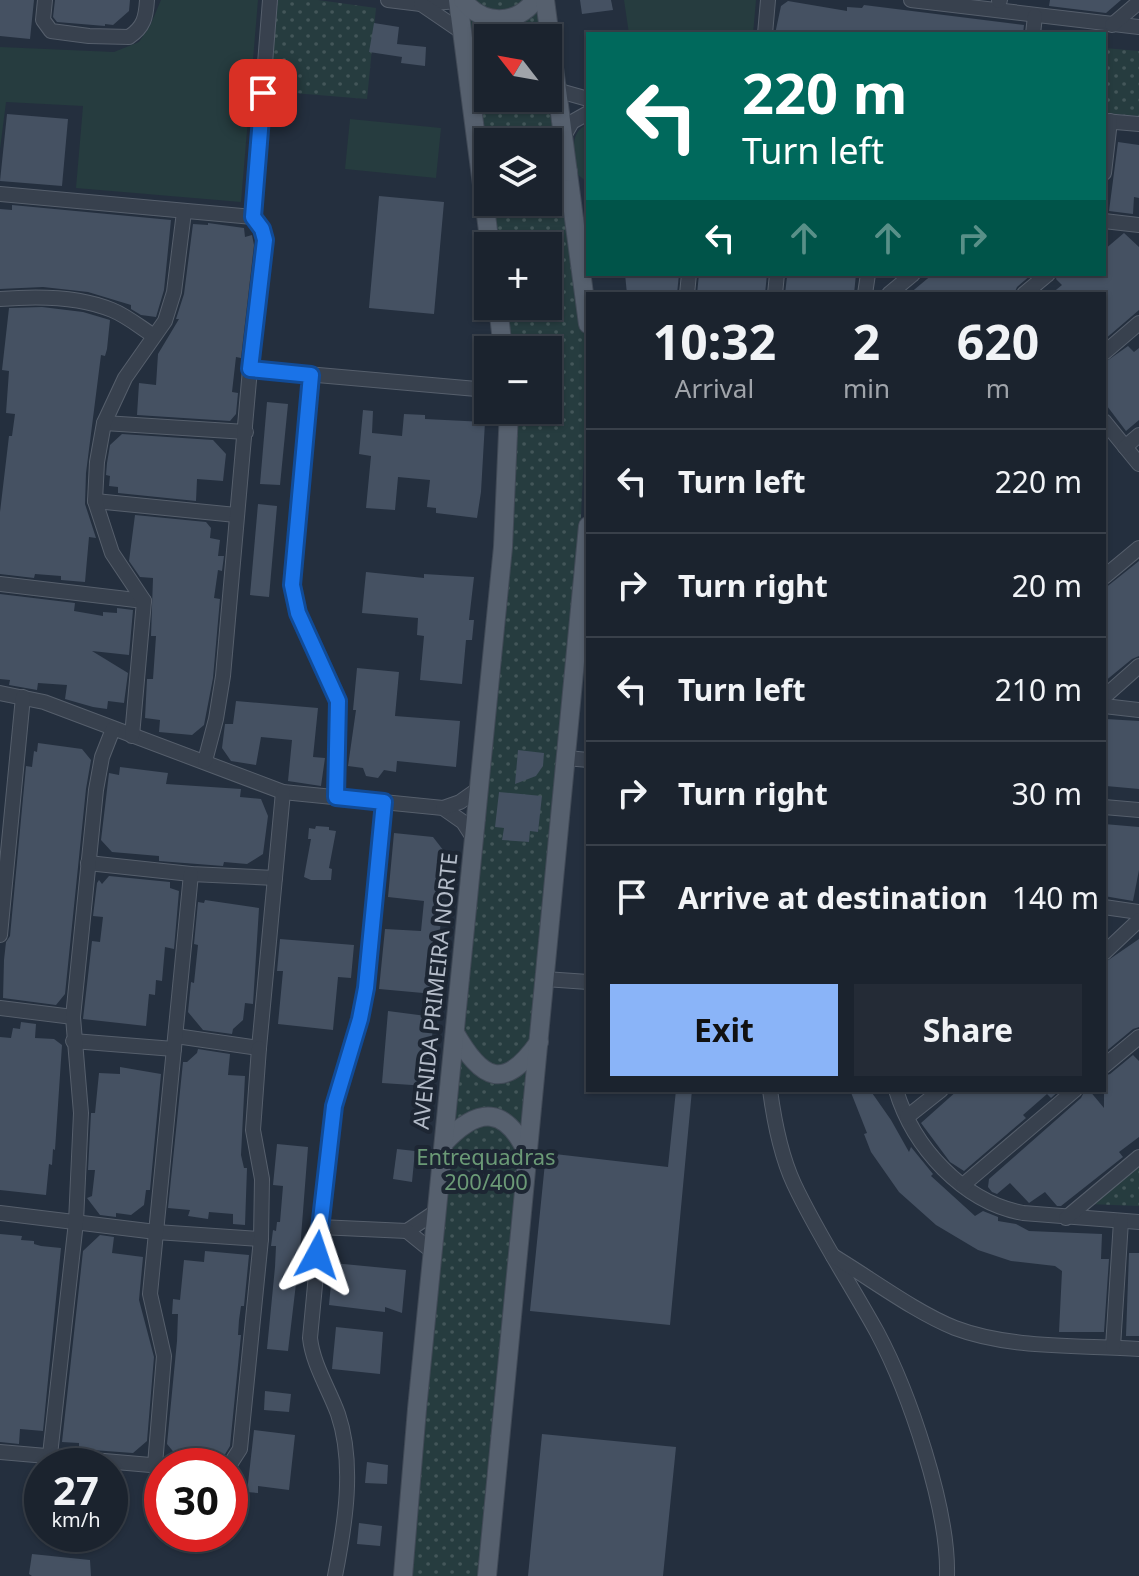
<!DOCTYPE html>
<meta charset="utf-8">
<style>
:root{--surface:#1b232e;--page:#242b36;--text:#f1f3f6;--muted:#a0a4aa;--line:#39404a;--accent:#8ab4f8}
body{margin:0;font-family:"Noto Sans",sans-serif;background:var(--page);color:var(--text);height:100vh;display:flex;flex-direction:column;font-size:30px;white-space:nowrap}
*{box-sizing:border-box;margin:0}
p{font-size:26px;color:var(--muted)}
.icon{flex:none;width:44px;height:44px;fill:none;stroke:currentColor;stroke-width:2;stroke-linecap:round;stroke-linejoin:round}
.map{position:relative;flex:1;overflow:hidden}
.side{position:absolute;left:586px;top:292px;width:520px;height:800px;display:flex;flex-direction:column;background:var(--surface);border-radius:0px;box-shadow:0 2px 6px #0004,0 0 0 2px var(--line)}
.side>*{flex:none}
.top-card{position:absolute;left:586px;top:32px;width:520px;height:244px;border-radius:0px;box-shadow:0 2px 6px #0004,0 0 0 2px var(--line);background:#00695c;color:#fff;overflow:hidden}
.needle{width:52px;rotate:301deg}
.fabs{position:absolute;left:474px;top:24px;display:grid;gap:16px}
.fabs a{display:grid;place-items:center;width:88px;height:88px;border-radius:0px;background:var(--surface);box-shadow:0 2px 6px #0004,0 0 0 2px var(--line);font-size:40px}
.speed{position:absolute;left:24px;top:1448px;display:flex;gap:16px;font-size:40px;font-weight:700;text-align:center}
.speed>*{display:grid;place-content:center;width:104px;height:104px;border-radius:50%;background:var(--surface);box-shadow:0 2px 6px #0004,0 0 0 2px var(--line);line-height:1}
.speed small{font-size:20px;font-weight:400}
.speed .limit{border:12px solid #d22;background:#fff;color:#111}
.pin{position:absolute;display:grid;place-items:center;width:68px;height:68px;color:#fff;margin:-34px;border-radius:16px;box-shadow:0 4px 12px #0006}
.me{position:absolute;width:88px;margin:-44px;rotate:5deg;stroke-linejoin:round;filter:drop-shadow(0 0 6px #0008)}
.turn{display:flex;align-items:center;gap:28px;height:168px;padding:0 24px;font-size:36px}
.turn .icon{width:104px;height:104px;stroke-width:2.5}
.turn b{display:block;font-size:56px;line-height:68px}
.lanes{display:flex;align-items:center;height:76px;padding:0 24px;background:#0003;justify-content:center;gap:40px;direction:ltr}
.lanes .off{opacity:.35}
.eta{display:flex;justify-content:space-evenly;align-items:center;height:136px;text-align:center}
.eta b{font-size:48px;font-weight:700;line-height:56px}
.cta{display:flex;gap:16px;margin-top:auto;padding:16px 24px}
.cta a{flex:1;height:92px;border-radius:0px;background:var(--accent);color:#111;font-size:32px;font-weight:700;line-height:92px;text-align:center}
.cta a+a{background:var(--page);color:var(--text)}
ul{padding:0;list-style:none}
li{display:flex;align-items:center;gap:24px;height:104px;padding:0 24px;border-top:2px solid var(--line)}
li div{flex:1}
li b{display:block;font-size:30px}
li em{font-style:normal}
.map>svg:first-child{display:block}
</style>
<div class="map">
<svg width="1139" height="1576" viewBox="0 0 1139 1576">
<defs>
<pattern id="park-dots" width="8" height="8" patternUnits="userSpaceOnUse" patternTransform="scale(2)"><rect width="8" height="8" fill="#263c3f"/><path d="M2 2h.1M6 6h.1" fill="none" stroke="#435659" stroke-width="1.8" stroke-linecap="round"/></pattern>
</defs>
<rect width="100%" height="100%" fill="#242f3e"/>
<g fill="#263c3f">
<polygon points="161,0 258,0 241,202 76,188 83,106 6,102 0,149 0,47 114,52 139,42 150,26"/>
<polygon points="624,0 756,0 753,34 629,34"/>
<polygon points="350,119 441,128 436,178 345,169"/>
<path d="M588,124v58h-1l-10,-8c-2,-19 -10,-41 11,-50z"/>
</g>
<g fill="url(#park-dots)" fill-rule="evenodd">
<polygon points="278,0 318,0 376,8 367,99 269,91"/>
<path d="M457,0h81l5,38h-55v60h60v-23l38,263v73l-7,147 -98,1018h-71l76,-769 24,-397h38v-60h-45l-6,-44h51v-60h-58zM488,142h60v60h-60z"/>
<polygon points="1104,48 1139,51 1139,116 1104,113"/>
<polygon points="1139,1163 1139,1206 1088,1204"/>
</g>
<g fill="#455162">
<polygon points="0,0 34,0 30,39 0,36"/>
<polygon points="55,0 130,0 129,11 113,25 105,24 105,26 57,22 53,17"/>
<polygon points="580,0 611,0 613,10 582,14"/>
<polygon points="1050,0 1121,0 1106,13 1049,6"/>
<polygon points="788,1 847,11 847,7 862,8 864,5 1024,25 1023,34 775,34 781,6"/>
<polygon points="374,23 399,27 397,44 426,47 425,66 401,63 402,57 369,52"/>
<polygon points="7,114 68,119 62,186 0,181"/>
<polygon points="1118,142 1139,145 1139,198 1134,197 1133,214 1109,211"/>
<polygon points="379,196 444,202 434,314 369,308"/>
<polygon points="12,205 171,220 164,290 156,317 141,315 131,309 131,305 88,292 43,287 0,289 0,209 12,210"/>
<polygon points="208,223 244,228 245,237 252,235 254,245 241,358 236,357 232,392 238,393 236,414 230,421 137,415 139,383 156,385 158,354 179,319 176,319 184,294 193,224 208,225"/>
<polygon points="1124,233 1139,247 1139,310 1104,340 1104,294 1051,294 1062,285 1056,279 1058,274 1104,274 1104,250"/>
<polygon points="625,274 679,274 677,294 627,294"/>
<polygon points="699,274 730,274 758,278 758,274 767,274 765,294 697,294"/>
<polygon points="793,274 856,274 854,294 785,294 787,277 792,277"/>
<polygon points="933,274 1032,274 1017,287 1014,294 909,294"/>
<polygon points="42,307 83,312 110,320 107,349 105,356 101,355 86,473 85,504 96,538 89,537 85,582 61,580 61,576 35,574 34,578 0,574 0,512 9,436 12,436 15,414 6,413 9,371 2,370 9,308"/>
<polygon points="1128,346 1134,352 1139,348 1139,420 1126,431 1104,402 1104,363"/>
<polygon points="267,402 288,404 280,485 260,484"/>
<polygon points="363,410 373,411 372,433 402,436 404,414 425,415 425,419 485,422 481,492 477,518 436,513 436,508 427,507 430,480 398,477 395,510 366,508 371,456 359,454"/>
<polygon points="122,434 213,440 226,454 223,481 197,479 196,501 118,493 118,487 109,486 110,476 106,475 107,463 110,445"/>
<polygon points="258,504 277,506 269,597 250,595"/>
<polygon points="135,515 206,522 211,528 210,538 220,540 218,556 224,556 222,571 218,570 214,598 220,599 213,678 204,725 192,735 159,732 160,720 145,718 147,679 153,679 156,636 151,636 153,578 140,577 129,561"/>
<polygon points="1139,561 1139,656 1132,659 1104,682 1104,589"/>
<polygon points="366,572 424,578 424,574 474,577 469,620 474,620 472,640 466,640 462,684 420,680 424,636 417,635 418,618 362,613"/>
<polygon points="0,594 75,603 74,611 103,616 103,612 117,613 117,608 133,610 129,655 92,651 128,673 124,703 108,701 107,709 93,707 65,699 67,685 38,683 37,690 9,685 10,680 0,679"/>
<polygon points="357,668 399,672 395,716 460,721 456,767 397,761 396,772 384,770 378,778 366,776 363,768 348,766 356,710 353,710"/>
<polygon points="236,701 318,708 313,757 325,758 321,786 288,781 292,740 261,737 256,765 231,761 222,748 225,724 233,724"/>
<polygon points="1106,719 1139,721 1139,789 1106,786 1107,770 1104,770 1104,744"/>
<polygon points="38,743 82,749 91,760 86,789 65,994 56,1005 3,998 4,960 6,942 10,936 26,766 32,767 34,751 37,752"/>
<polygon points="518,750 544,753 543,766 536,776 515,784"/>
<polygon points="120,767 168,773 166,784 241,789 240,797 261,799 268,816 263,854 247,864 224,862 223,866 159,861 159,856 112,852 101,840 109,773 119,775"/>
<polygon points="499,792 542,796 538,832 530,831 529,842 502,840 504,828 495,827"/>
<polygon points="1104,824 1139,827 1139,870 1133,901 1104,896"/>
<polygon points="316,826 329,827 329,830 336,831 329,868 332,869 331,880 311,880 304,877 311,839 308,839 309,828 315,829"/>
<polygon points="394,833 433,837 447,855 434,994 379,989 385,929 421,931 424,901 388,897"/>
<polygon points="109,876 170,882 170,888 179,891 174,949 165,947 162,981 156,980 155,995 149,994 146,1026 83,1019 92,941 100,942 103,917 93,916 97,883 99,880 102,884"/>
<polygon points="205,900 259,908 253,1004 245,1003 243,1020 233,1029 232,1034 203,1030 188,1012 191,982 194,983 198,945 194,944 198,902 204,903"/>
<polygon points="280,939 354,945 351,978 338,977 333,1030 278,1024 283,971 277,971"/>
<polygon points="1139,939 1139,1027 1133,1029 1104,1053 1104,963"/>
<polygon points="388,1011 434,1017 427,1086 382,1083"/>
<polygon points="21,1022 36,1024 35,1038 54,1039 62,1045 55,1150 53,1149 52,1165 49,1164 46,1195 0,1190 0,1037 11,1038 13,1028 20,1029"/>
<polygon points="198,1049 230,1054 228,1075 245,1076 241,1155 244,1168 247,1168 245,1225 233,1224 233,1214 209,1212 208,1219 188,1216 190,1210 168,1208 183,1062 187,1062 197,1053"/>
<polygon points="1133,1055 1139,1061 1139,1137 1119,1152 1123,1157 1061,1206 1057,1206 1045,1192 1029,1203 1010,1183 997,1194 992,1192 988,1187 989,1179 1081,1098 1085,1090 1089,1090 1104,1108 1104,1076 1110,1074"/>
<polygon points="120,1067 161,1074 150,1190 146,1190 144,1205 131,1215 116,1213 116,1217 100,1215 87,1198 92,1196 95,1170 88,1170 91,1113 95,1113 99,1073 120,1074"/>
<polygon points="676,1090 692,1090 670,1325 530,1311 546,1153 668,1167"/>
<polygon points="850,1090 870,1090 891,1120 909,1152 911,1147 933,1174 931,1176 975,1216 983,1211 998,1217 998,1221 1016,1224 1029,1231 1102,1234 1101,1259 1109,1259 1104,1332 1059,1332 1062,1271 1055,1266 1011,1261 978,1250 936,1225 899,1192 871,1152 864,1134 867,1133"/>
<polygon points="958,1090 1060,1090 1051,1098 1047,1094 1023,1115 1026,1118 964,1171 950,1162 921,1123"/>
<polygon points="277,1144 308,1147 300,1250 288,1351 267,1349 275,1267 276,1246 271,1246 273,1230 276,1231 277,1222 280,1222 283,1186 273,1185"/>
<polygon points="397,1149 415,1151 412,1182 393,1179"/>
<polygon points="0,1234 22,1236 21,1240 34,1241 34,1244 41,1246 61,1248 43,1431 20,1429 19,1444 0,1442"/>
<polygon points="100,1235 114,1237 112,1253 143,1257 139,1300 154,1357 147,1441 133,1453 79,1449 79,1443 62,1442 83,1251"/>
<polygon points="205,1251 249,1255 244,1306 241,1306 239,1320 238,1335 241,1335 230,1446 221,1461 217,1460 216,1465 181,1461 167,1444 177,1341 178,1314 172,1314 173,1299 180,1300 184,1260 204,1262"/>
<polygon points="1129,1253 1139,1253 1139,1336 1126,1336"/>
<polygon points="333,1263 406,1270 402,1313 385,1307 385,1312 329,1305"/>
<polygon points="336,1327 383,1332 380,1374 332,1369"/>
<polygon points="265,1391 291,1394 289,1412 264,1410"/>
<polygon points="254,1430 295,1435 289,1490 258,1486 258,1493 247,1492"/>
<polygon points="542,1434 676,1447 663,1576 528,1576"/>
<polygon points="367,1462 388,1465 387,1484 365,1483"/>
<polygon points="359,1523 382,1526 380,1546 357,1544"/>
<polygon points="32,1554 90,1560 91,1576 32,1576 29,1574"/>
</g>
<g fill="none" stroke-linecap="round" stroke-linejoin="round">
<g stroke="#565f6c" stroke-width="16">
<g id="minor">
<path d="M45,0l-2,20 8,11 38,5 40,1c15,-10 17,-20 18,-37"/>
<polyline points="388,0 421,4 458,1"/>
<polyline points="911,0 1139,27"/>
<polyline points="999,1 1000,0"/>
<polyline points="421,4 462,32"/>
<polyline points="1112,25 1139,2"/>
<polyline points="765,34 768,0"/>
<polyline points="1033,34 1035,16"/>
<polyline points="556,90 588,99"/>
<polyline points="1104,121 1139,124"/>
<polyline points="564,136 572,122 588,113"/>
<polyline points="1104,173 1110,121"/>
<polyline points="0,194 253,217"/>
<polyline points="1104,221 1139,225"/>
<polyline points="687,294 689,274"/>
<polyline points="775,294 777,274"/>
<polyline points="865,294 868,274"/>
<polyline points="889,294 913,274"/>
<polyline points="1024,294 1048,274"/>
<path d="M0,299c35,-3 79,-3 112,11 15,6 28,17 42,26"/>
<polyline points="1104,353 1139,323"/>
<polyline points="250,369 488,390"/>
<polyline points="311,375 292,585 298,613 338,701 336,797"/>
<polyline points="1104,421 1139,464"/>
<polyline points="104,423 246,432"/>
<polyline points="1125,447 1139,435"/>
<polyline points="95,501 236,515"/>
<polyline points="1104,577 1139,548"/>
<polyline points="0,584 144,601"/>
<polyline points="0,693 44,702 283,792 443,808 463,822 474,839"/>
<polyline points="1104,697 1139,666"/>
<polyline points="1104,706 1139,710"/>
<polyline points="132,736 144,601 112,553 95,501 97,462 104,423 125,378 165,321 174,292 184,212"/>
<polyline points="567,758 588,760"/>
<polyline points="205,761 216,719 223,676 250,369 265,240 262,229 253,217 270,0"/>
<polyline points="1104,807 1139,810"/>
<polyline points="443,808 460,802 477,790"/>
<polyline points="88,863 191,874 275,878"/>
<polyline points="1104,907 1139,912"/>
<polyline points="0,935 23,697"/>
<polyline points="1104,953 1139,920"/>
<polyline points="545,979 588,982"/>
<polyline points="0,1008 73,1017"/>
<polyline points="176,1036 259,1048 283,792"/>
<polyline points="73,1041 174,1049"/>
<polyline points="1104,1066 1139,1037"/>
<path d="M770,1090c4,30 11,66 24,94 24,51 56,99 83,148 32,60 72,177 70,244"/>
<path d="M896,1090c17,57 67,112 127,123l116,9"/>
<polyline points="907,1117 941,1090"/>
<polyline points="963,1185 1075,1090"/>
<polyline points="0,1213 156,1232 261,1239"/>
<polyline points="1066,1218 1139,1157"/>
<polyline points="319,1227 407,1231 437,1211"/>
<polyline points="407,1231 433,1252"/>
<path d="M833,1256c37,22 82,56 122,72 55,21 126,17 184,21"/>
<polyline points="1113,1347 1121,1221"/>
<polyline points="0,1452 162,1466"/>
<polyline points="50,1455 76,1222 81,1113 73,1017 96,790 102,757 113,729"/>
<polyline points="155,1465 164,1356 150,1294 191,874"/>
<polyline points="229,1466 240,1449 261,1239 262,1179 253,1130 259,1048"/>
<path d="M335,1576c10,-51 20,-112 3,-162 -9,-25 -25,-49 -28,-76l19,-201 5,-31 26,-87 6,-31 18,-186"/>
</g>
</g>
<g stroke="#414a57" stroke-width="20">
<g id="major">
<polyline points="458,0 490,246"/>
<path d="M463,0c19,25 53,26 72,0"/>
<polyline points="545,0 588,324"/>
<polyline points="515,142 532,139 539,142"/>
<polyline points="548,150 568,172"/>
<polyline points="498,306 503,350"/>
<path d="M455,1033c27,47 49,59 84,9"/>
<path d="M444,1143c35,-37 62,-37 84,12"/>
<polyline points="403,1576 417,1409 503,547 509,410"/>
<polyline points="487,1576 588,526"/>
</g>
</g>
<use href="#minor" stroke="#38414e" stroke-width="14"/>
<use href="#major" stroke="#56606e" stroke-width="18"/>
</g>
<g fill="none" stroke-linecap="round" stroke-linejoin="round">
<g stroke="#114b97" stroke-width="20">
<polyline id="route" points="263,93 253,217 262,229 265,240 250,369 311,375 292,585 298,613 338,701 336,797 384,802 366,988 360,1019 334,1106 317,1255"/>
</g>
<use href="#route" stroke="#1a73e8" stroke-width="14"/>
</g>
<g text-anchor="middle" stroke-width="8" stroke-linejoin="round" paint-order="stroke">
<g font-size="22" fill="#b4bcc9" stroke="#1d2633">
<text transform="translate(435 991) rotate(-84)" y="8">AVENIDA PRIMEIRA NORTE</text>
</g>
<g font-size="22" fill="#6b9a76" stroke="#1d2633">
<text x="486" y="1165">Entrequadras<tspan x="486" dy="25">200/400</tspan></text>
</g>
</g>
</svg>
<div class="fabs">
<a><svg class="needle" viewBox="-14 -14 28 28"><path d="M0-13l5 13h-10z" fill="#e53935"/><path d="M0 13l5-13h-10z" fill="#a0a4aa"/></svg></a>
<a><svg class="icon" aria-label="layers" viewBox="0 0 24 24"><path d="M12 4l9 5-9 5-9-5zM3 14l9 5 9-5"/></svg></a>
<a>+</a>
<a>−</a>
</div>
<div class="speed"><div>27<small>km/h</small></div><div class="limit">30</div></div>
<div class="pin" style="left:263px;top:93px;background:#d93025"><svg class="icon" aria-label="arrive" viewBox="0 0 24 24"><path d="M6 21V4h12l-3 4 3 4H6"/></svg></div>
<svg class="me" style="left:317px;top:1255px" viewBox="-20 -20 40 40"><path d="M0-17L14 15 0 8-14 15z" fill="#1a73e8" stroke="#fff" stroke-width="4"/></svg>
<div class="top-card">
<div class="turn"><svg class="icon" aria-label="left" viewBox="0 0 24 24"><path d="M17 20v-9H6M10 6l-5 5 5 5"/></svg><div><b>220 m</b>Turn left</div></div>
<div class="lanes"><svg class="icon" aria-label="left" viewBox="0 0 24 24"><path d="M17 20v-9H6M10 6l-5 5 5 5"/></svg><svg class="icon off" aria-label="ahead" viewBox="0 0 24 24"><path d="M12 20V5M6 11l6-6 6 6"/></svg><svg class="icon off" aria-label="ahead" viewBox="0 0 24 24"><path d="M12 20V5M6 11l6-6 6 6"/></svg><svg class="icon off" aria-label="right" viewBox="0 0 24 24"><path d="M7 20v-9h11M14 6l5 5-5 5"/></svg></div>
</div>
<section class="side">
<div class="eta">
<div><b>10:32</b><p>Arrival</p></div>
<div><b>2</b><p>min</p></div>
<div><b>620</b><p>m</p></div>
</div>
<ul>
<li><svg class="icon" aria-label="left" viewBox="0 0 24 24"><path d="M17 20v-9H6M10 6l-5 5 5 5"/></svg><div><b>Turn left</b></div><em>220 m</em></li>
<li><svg class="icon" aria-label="right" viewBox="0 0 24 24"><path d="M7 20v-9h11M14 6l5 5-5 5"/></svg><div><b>Turn right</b></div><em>20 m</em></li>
<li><svg class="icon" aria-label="left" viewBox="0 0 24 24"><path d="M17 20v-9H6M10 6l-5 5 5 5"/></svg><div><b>Turn left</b></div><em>210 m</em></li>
<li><svg class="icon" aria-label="right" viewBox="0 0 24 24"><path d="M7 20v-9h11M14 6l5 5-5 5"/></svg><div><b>Turn right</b></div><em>30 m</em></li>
<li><svg class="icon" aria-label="arrive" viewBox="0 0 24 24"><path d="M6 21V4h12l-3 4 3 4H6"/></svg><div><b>Arrive at destination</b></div><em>140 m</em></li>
</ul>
<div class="cta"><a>Exit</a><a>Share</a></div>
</section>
</div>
